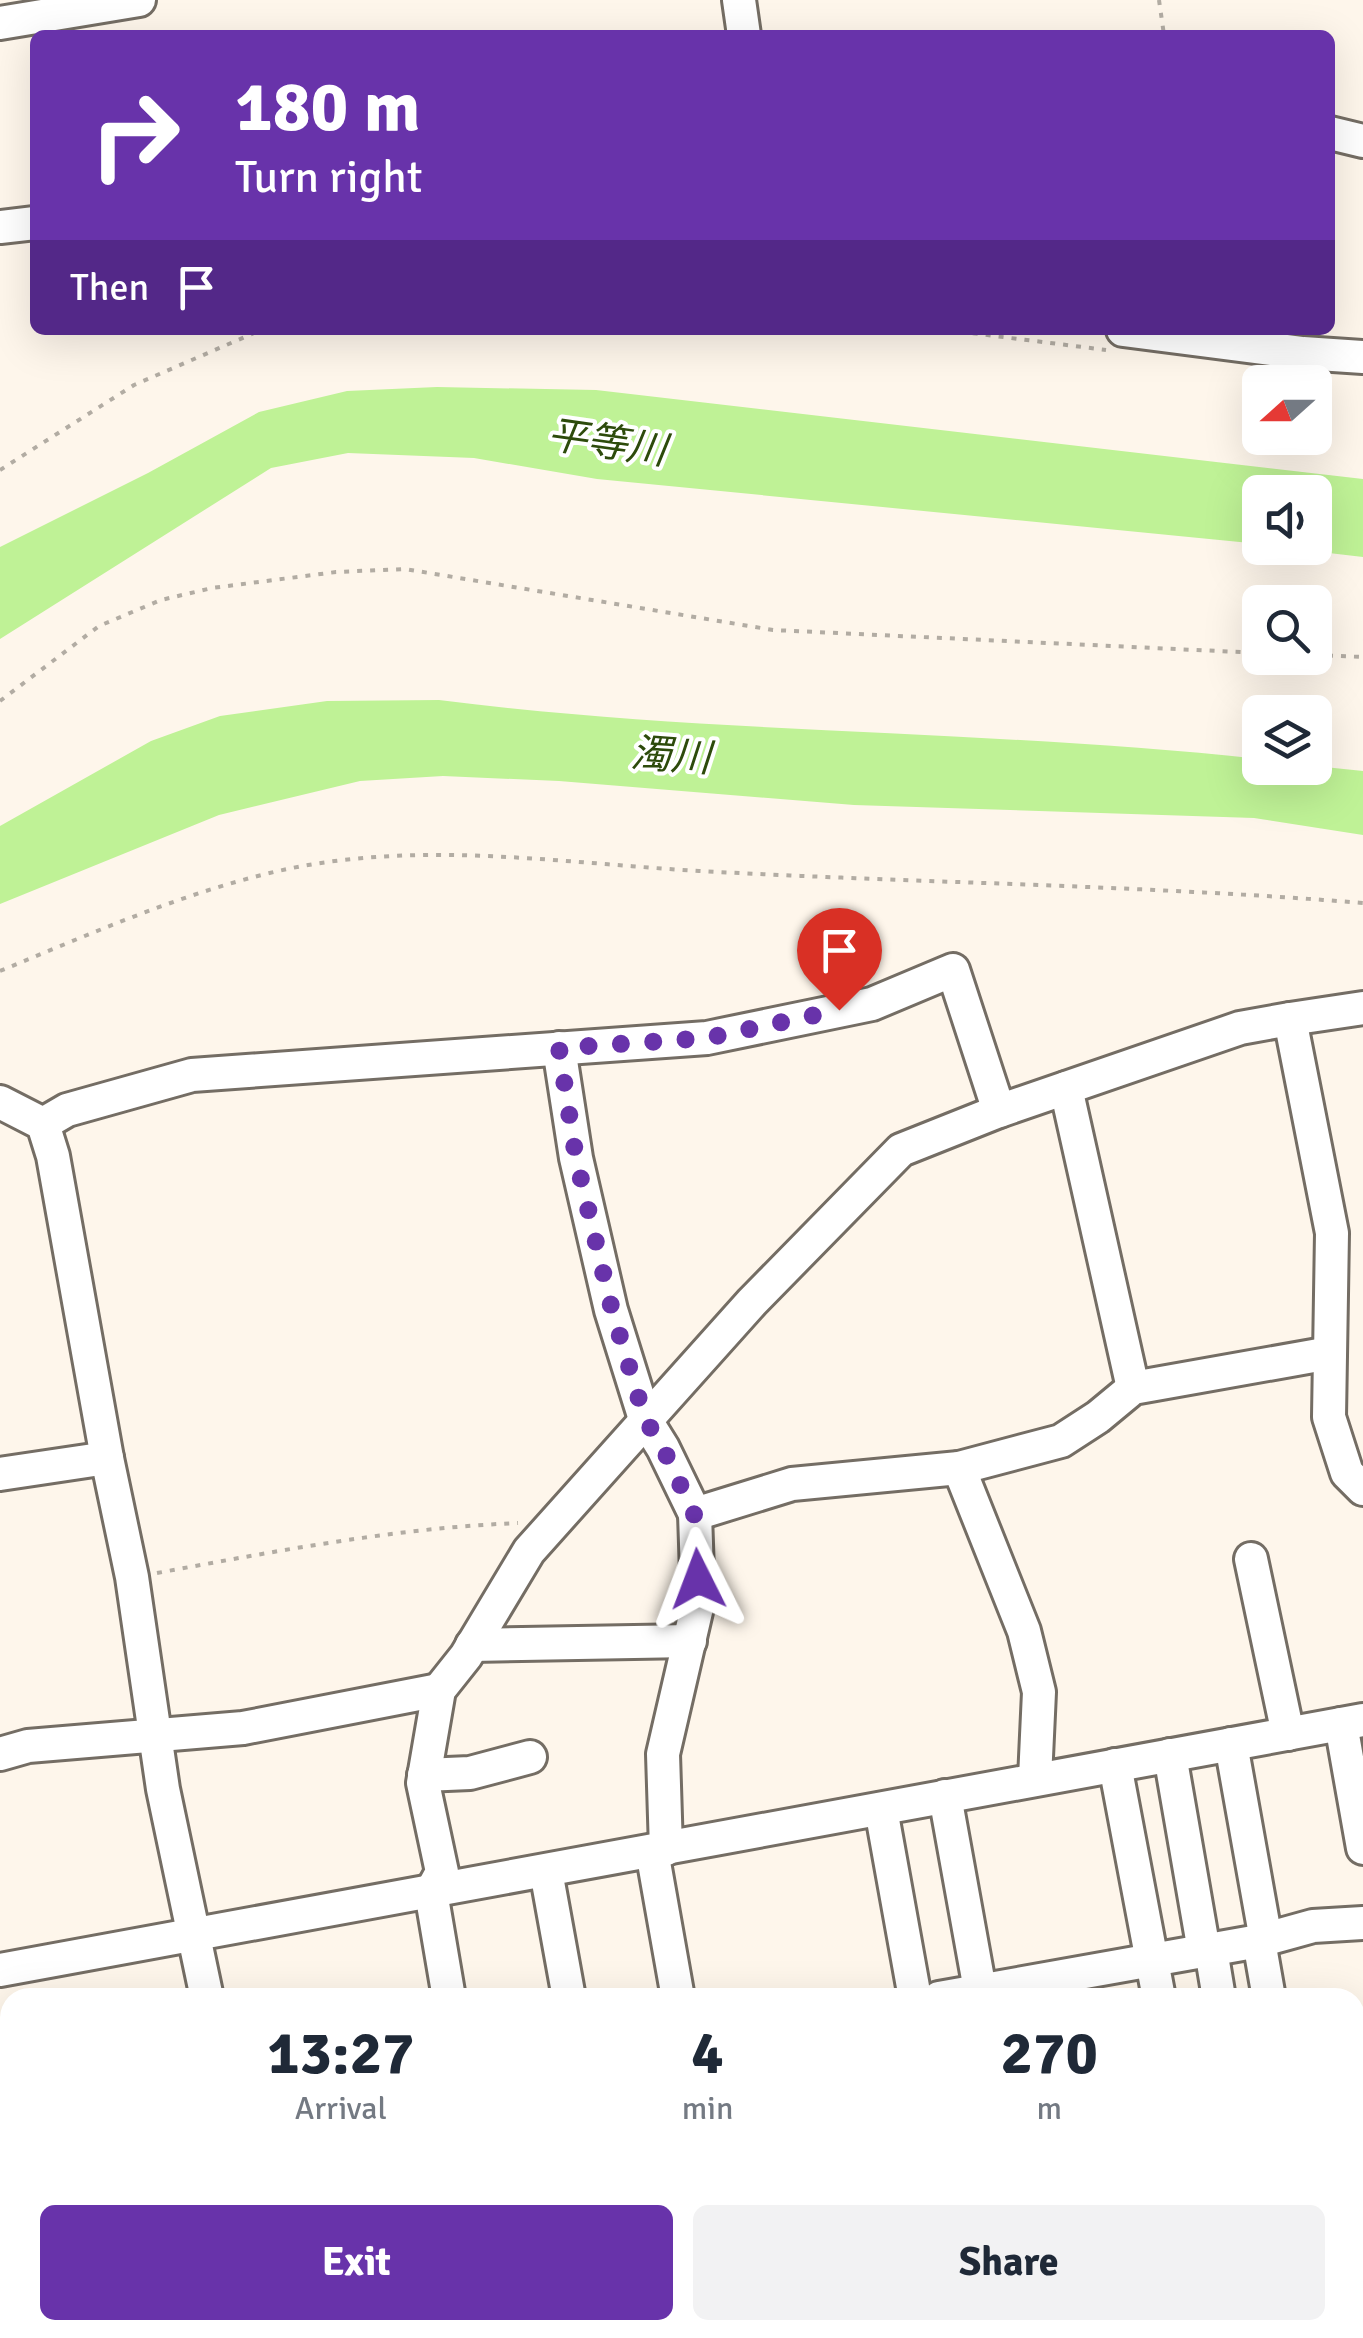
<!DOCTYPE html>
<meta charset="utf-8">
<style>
:root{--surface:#fff;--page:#f2f2f3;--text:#1f2937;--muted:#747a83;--accent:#6833aa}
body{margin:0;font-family:Signika,"Noto Sans JP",sans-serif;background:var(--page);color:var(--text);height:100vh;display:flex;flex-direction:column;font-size:38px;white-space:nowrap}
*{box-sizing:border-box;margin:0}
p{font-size:32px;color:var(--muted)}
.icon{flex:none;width:55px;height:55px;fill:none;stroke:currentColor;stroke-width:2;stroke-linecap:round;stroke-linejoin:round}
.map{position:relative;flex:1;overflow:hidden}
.sheet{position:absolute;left:0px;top:1988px;width:1365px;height:352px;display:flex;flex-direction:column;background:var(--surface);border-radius:30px 30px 0 0;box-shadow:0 10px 40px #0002}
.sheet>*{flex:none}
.hud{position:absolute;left:30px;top:30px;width:1305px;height:305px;border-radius:15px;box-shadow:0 10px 40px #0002;background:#6833aa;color:#fff;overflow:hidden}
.needle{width:65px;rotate:249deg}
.fabs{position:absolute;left:1242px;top:365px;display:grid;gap:20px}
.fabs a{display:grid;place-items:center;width:90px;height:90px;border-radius:15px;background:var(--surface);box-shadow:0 10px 40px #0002;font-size:50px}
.pin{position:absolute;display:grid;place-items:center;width:85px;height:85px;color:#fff;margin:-102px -42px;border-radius:50% 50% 50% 0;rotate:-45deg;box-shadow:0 0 10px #0007}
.pin .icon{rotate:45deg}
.me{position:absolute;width:110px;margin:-55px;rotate:357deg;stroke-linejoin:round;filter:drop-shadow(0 0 8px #0008)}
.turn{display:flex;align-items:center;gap:35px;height:210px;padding:0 40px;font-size:45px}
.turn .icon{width:130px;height:130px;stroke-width:2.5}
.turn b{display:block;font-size:70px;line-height:85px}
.then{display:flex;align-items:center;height:95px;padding:0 40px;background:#0003;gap:20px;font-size:38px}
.eta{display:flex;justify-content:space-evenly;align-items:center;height:170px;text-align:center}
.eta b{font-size:60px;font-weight:700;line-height:70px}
.action{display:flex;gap:20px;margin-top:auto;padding:20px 40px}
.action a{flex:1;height:115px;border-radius:15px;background:var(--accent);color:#fff;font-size:40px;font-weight:700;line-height:115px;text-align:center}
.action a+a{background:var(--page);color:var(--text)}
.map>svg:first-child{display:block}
</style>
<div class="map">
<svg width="1363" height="2338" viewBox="0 0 1363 2338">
<rect width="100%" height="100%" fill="#fef6eb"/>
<polygon fill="#f3c7c5" points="1363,2304 1363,2338 1175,2338 1219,2330 1355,2330 1355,2305"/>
<g fill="#bff296">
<polygon points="437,387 596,390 1363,479 1363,557 1286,548 1315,548 1315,492 1260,492 1260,544 597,479 474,458 348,453 271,468 0,639 0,547 148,473 259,412 347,391"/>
<path d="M439,700c272,35 548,29 821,59v9l55,-2 48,5v64l-109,-17 -400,-13 -295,-24 -116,-5 -83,5 -141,34 -219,89v-78l151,-85 69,-25 107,-15z"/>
</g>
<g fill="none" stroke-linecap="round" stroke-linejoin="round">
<g stroke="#746d64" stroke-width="38">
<g id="minor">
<polyline points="739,0 744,35"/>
<polyline points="0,23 139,0"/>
<polyline points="1330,133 1363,141"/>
<polyline points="0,227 35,223"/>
<polyline points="1123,330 1303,353 1363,357"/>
<polyline points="1290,1019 1363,1008"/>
<polyline points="559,1048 576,1158 611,1310 645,1419 663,1448 695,1514 792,1484 959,1468 1061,1441 1098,1417 1133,1388 1330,1353"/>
<polyline points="1066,1088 1133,1388"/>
<polyline points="0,1102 43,1124 53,1156 107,1458 132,1577 163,1789 207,1998"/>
<polyline points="43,1124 67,1110 192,1075 707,1038 872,1004 953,970 999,1111"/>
<polyline points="959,1468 1024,1631 1039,1692 1035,1779"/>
<polyline points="0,1474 107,1458"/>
<polyline points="1251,1559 1288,1734"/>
<polyline points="472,1645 690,1641"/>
<polyline points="1341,1724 1363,1848"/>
<polyline points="1231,1744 1266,1940"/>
<polyline points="0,1754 28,1746 243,1728 439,1690"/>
<polyline points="1170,1755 1204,1951"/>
<polyline points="1115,1765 1159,1998"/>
<polyline points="424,1775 470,1773 530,1757"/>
<polyline points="945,1796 980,1990"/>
<polyline points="881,1809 915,1998"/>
<polyline points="666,1849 663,1754 698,1603 695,1514"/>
<polyline points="652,1851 678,1998"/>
<polyline points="546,1871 569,1998"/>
<polyline points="1259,1941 1269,1998"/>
<polyline points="1211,1950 1219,1998"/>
<polyline points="0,1970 1363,1720"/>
<polyline points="449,1998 431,1892 442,1872 423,1783 439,1690 466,1656 529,1551 752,1302 901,1150 999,1111 1240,1028 1290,1019 1332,1233 1329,1417 1347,1473 1363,1489"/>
<polyline points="939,1998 1259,1941 1313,1926 1363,1923"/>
<polyline points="1355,2288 1363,2287"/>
<polyline points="79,2330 81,2338"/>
<polyline points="268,2330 269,2338"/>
<polyline points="736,2330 738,2338"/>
<polyline points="1093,2338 1135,2330"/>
</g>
</g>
<g stroke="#b2aca3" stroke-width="4" stroke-dasharray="5 8" stroke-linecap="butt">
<polyline points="1159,0 1164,35"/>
<polyline points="947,330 1106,350"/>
<polyline points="0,470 134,385 261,330"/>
<polyline points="1315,655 1363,657"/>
<polyline points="0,701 99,626 161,600 212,588 336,572 405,569 773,630 1260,653"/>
<path d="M0,971c95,-39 191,-82 292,-103 135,-27 271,-5 407,3 221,12 443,14 664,32"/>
<path d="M157,1573c120,-22 239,-45 361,-50"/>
</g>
<use href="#minor" stroke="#fff" stroke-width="32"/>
</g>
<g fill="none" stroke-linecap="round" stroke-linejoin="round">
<polyline stroke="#6833aa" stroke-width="18" stroke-dasharray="0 32.4" points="698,1579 694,1514 663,1448 645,1419 612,1310 576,1158 559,1048 707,1038 839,1010"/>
</g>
<g text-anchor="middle" stroke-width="8" stroke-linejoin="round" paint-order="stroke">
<g font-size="40" font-style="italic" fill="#2d4b0b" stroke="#fff">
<text transform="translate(607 442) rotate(8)" y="14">平等川</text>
<text transform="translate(671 755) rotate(4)" y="14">濁川</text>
</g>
</g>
</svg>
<div class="fabs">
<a><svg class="needle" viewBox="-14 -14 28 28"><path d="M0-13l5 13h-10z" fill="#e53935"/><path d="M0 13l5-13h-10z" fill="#747a83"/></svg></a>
<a><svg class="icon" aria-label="sound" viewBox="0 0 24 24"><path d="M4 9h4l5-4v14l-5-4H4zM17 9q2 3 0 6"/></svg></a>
<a><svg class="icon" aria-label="search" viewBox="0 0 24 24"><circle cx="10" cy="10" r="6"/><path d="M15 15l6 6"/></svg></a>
<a><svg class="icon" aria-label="layers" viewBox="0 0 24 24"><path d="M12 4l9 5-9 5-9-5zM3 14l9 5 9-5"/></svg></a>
</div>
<div class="pin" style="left:839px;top:1010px;background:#d93025"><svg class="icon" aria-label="arrive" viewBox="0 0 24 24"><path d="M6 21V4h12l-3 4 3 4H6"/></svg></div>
<svg class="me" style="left:698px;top:1579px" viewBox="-20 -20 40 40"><path d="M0-17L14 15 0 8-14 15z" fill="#6833aa" stroke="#fff" stroke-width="4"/></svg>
<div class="hud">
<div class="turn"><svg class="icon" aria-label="right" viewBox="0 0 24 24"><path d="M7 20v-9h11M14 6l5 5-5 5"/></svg><div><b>180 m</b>Turn right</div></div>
<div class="then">Then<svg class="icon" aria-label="arrive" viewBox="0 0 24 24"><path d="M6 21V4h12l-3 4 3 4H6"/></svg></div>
</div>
<section class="sheet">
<div class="eta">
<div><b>13:27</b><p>Arrival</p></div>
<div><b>4</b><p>min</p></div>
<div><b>270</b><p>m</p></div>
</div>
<div class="action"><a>Exit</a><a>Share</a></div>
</section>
</div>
